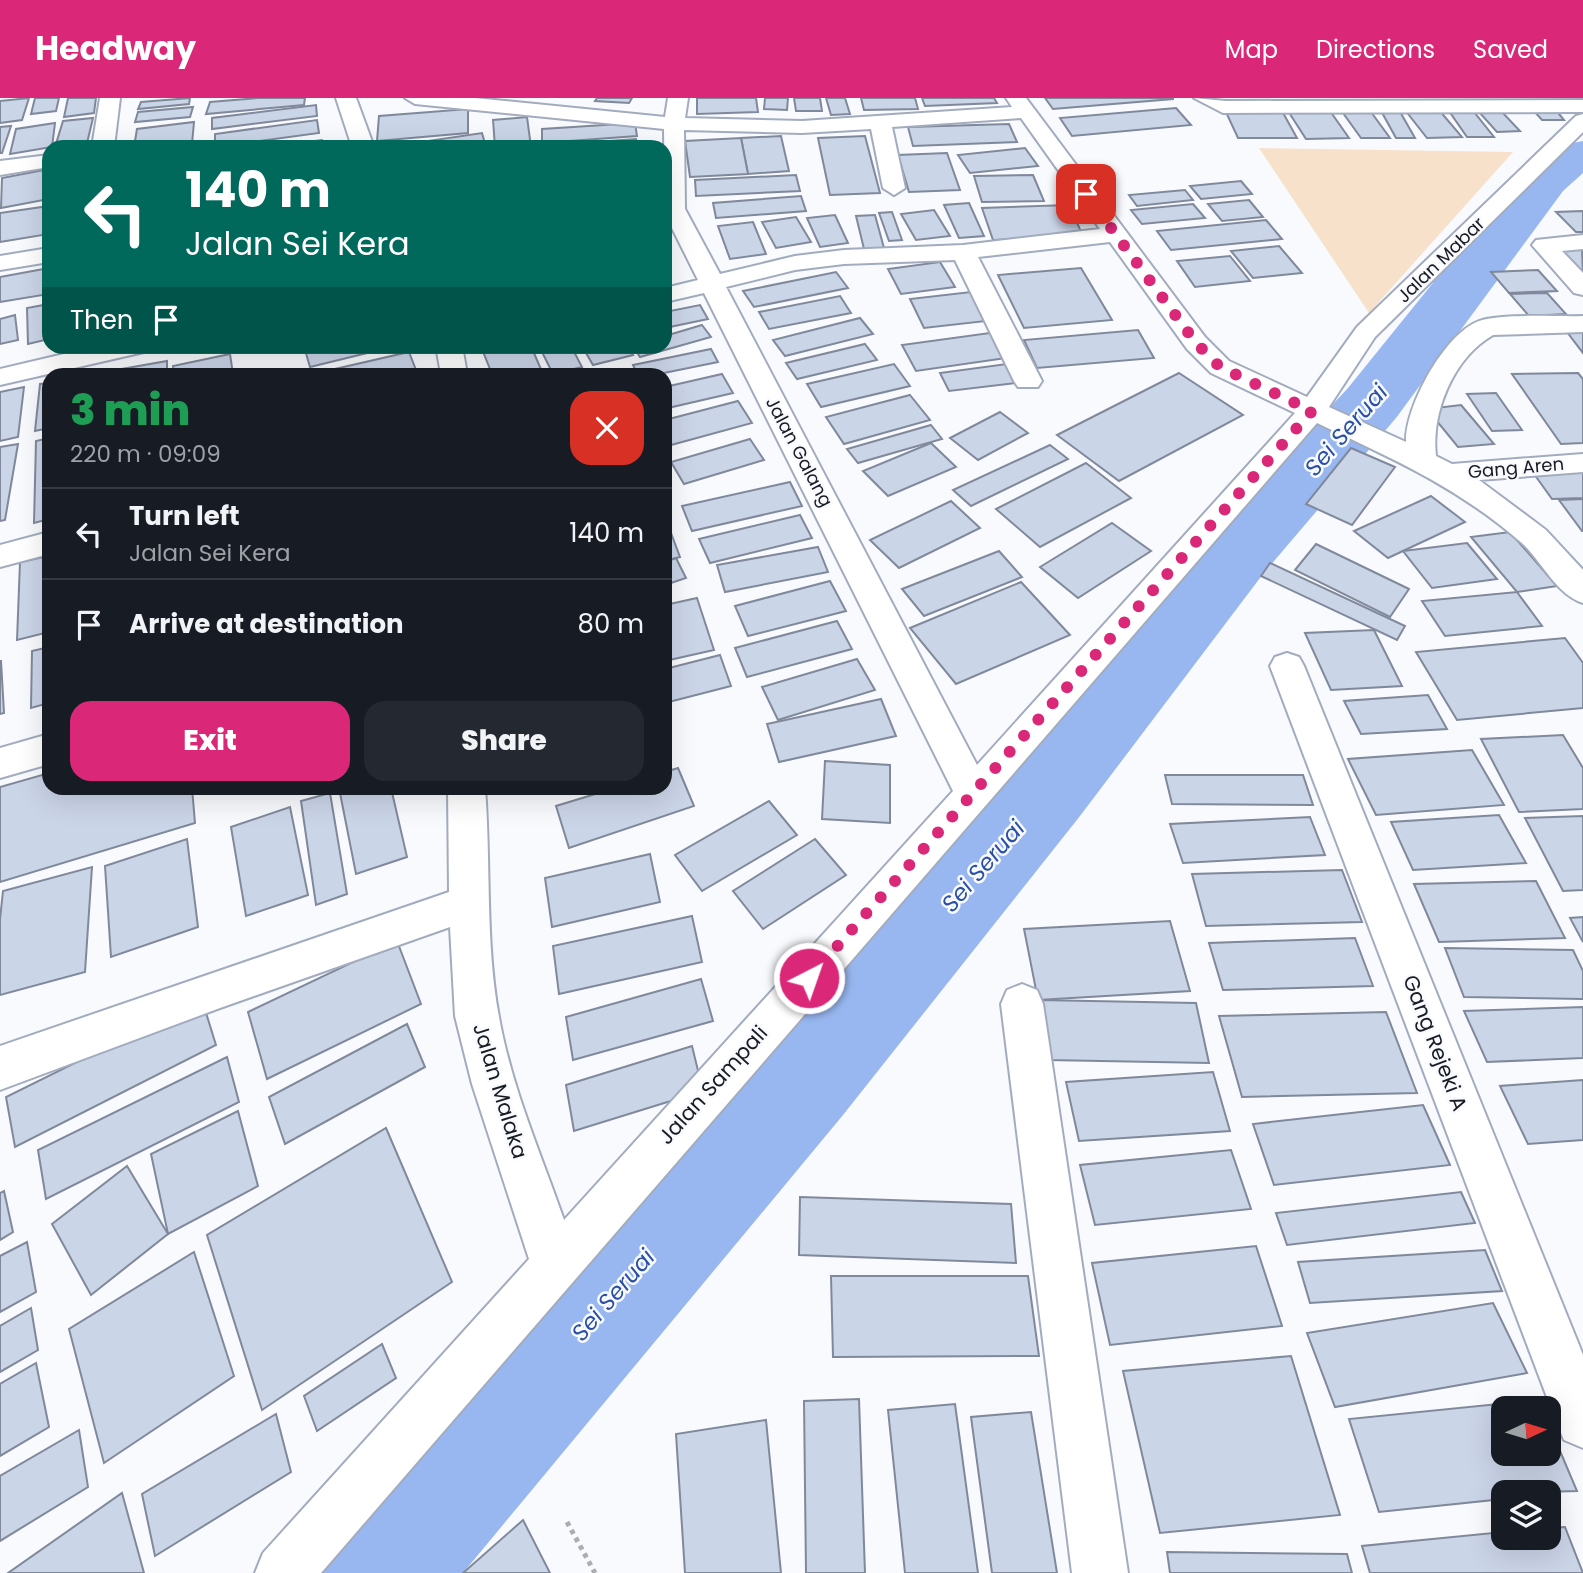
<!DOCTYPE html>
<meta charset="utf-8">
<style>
:root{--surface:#171b24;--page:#242831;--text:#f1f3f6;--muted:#9ea1a6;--line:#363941;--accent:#db2777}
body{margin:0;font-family:Poppins,sans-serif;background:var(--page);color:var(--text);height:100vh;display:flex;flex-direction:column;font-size:26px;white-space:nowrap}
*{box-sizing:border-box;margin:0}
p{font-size:23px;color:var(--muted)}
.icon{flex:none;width:38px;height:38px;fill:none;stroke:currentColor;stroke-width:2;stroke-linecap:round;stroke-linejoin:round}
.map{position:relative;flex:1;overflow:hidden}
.details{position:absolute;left:42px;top:270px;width:630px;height:427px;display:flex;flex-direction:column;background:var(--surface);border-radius:21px;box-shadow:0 7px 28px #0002}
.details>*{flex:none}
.guide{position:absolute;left:42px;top:42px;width:630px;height:214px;border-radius:21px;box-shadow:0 7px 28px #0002;background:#00695c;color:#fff;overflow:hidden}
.needle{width:46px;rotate:86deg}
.tools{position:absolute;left:1491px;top:1298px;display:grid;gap:14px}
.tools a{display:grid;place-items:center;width:70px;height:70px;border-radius:14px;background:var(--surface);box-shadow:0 7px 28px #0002;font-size:35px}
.pin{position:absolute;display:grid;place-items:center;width:60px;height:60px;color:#fff;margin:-30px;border-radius:14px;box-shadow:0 4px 10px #0006}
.me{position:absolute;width:77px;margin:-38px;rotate:41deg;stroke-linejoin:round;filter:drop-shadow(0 0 5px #0008)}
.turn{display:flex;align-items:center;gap:24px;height:147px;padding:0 28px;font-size:32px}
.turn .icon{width:91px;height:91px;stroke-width:2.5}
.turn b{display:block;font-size:49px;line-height:60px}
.then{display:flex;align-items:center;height:66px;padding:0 28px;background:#0003;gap:14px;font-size:26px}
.round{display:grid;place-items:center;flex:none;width:74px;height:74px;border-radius:21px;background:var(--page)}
.summary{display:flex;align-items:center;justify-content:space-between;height:119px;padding:0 28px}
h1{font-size:42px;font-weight:800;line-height:52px;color:#1e9e55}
.action{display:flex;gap:14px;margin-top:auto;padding:14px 28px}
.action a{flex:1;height:80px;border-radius:21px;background:var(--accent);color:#fff;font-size:28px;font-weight:800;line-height:80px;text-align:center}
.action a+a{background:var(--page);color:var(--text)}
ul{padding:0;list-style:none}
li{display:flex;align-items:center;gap:21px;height:91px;padding:0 28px;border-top:2px solid var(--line)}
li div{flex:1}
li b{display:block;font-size:26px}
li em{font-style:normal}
header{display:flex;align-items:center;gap:42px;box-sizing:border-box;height:98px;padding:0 35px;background:var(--accent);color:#fff}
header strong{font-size:33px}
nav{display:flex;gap:38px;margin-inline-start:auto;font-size:24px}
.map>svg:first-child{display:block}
</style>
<header>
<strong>Headway</strong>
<nav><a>Map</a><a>Directions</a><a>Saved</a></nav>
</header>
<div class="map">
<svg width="1583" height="1475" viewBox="0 0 1583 1475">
<rect width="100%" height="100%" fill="#f8fafe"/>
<polygon fill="#f8e1cb" points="1259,50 1513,54 1369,215"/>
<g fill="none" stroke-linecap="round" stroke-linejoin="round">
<polygon fill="#98b7f1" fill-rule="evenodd" points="1583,43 1583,75 1563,93 1396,320 1263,476 1080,718 843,1017 463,1475 305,1475 326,1427 1016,666 1209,438 1348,290 1525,71 1551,49"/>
</g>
<g fill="#cbd5e8" stroke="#80899b" stroke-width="2">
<polygon points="29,0 22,22 0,25 0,3"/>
<polygon points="35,0 59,0 56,13 31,16"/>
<polygon points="68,0 96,0 94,15 64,19"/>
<polygon points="190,0 189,6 138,11 141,4"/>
<polygon points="258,0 305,0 304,7 206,16 210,4"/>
<polygon points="597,0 632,0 629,5 595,3"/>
<polygon points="697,0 756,0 758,14 697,16"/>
<polygon points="765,0 788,0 787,12 764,11"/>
<polygon points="794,0 820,0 822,13 796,13"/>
<polygon points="826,0 845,0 850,16 831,17"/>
<polygon points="861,0 915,0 918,11 864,12"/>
<polygon points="922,0 994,0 997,5 925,8"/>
<polygon points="1045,0 1173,0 1173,1 1053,11"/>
<polygon points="316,7 317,18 212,31 212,20"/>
<polygon points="193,9 190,19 135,24 138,14"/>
<polygon points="1176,10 1191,27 1072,38 1060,20"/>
<polygon points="468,11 468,35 377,43 379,18"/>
<polygon points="1380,11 1399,12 1415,40 1396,40"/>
<polygon points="1555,11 1564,22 1542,22 1533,12"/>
<polygon points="1225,12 1282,13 1297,40 1238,40"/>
<polygon points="1405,12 1439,12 1462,39 1427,40"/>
<polygon points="1288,13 1330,13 1349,40 1306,41"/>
<polygon points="1449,13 1474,14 1494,39 1467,39"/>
<polygon points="1371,14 1390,40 1361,40 1343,15"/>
<polygon points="1479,14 1502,14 1520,33 1497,34"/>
<polygon points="527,19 531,49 495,49 493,22"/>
<polygon points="93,20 87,45 55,49 63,23"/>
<polygon points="317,22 319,35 215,49 215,36"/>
<polygon points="194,24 192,46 134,49 137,31"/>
<polygon points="55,25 52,49 10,56 16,31"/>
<polygon points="635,25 637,38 542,45 542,31"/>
<polygon points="1009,26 1017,44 913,48 908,29"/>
<polygon points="11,28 2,55 0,55 0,29"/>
<polygon points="482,35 486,49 394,48"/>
<polygon points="781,38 789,73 748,76 741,40"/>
<polygon points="865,38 880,95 830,97 818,40"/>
<polygon points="741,40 748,76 690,79 685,43"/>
<polygon points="636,41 638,49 538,49 538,48"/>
<polygon points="322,42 323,49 264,49"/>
<polygon points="1025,50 1038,68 970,75 958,57"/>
<polygon points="947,55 960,92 909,94 898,57"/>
<polygon points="49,71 49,101 1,110 2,80"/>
<polygon points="796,77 800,93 696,98 695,82"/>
<polygon points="1033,77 1044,103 982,104 974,78"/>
<polygon points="1241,83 1252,96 1201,101 1190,88"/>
<polygon points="1185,92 1193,102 1137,108 1129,97"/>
<polygon points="801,98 806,113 716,120 713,105"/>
<polygon points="1249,102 1263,119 1222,123 1208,106"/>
<polygon points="969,105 984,138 959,140 944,107"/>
<polygon points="1193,106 1205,120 1142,126 1131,112"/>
<polygon points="1069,107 1083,138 993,142 982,110"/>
<polygon points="49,108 49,136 0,144 0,115"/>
<polygon points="934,112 950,138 916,142 901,116"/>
<polygon points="1583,113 1583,134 1576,134 1556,114"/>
<polygon points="892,114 902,142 889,143 879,115"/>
<polygon points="835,117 848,145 820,149 807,120"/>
<polygon points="875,117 884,150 864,151 856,118"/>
<polygon points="796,119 811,144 776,150 762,124"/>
<polygon points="1266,122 1282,141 1171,152 1157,133"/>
<polygon points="753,124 766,156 730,161 718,128"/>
<polygon points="1279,148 1302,175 1253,180 1231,153"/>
<polygon points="1582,151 1583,177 1554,152"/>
<polygon points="1230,158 1250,183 1195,189 1177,163"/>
<polygon points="940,164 955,189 901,196 888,171"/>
<polygon points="49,170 49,196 0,204 0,179"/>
<polygon points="1081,170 1112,222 1024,230 998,177"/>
<polygon points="1538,172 1557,193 1509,195 1491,174"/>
<polygon points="836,174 848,190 754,209 743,193"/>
<polygon points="971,194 986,223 924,230 910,201"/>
<polygon points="1547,195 1566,216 1529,218 1510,196"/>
<polygon points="840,198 851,215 769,231 759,214"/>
<polygon points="49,206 49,241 28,246 27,210"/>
<polygon points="700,207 708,221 665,230 665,214"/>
<polygon points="15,217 18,242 0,246 0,221"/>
<polygon points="860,220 873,236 785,258 773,242"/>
<polygon points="702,227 711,239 640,259 633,248 665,248 665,238"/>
<polygon points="1138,232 1154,260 1037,270 1024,242"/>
<polygon points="997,234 1013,259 916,273 902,247"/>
<polygon points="1567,234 1583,234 1583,255"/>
<polygon points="865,246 877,262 797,281 786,265"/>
<polygon points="318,248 396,248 310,269 305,252"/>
<polygon points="491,248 531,248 543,276 492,276 482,251"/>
<polygon points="539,248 571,248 582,269 553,276"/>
<polygon points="582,248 628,248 633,257 593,267"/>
<polygon points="711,251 718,264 659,276 637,276 633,267"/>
<polygon points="409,254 416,272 397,276 313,276"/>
<polygon points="230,256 233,276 174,276 173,268"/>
<polygon points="167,263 167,276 93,276"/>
<polygon points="1014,265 1024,284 949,293 940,275"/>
<polygon points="894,266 910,288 821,309 807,286"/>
<polygon points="1179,275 1243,317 1119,383 1057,337"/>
<polygon points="1578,275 1583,281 1583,345 1561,346 1512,276"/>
<polygon points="722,276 733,295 668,310 665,289"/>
<polygon points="49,285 49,330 35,333 40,286"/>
<polygon points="24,289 18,339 0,343 0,294"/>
<polygon points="1496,295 1522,332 1492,333 1467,296"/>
<polygon points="910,297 930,322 844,346 826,319"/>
<polygon points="738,303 752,325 671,347 665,336 665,322"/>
<polygon points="1461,307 1494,346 1458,349 1427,311"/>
<polygon points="1000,314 1028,335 978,362 950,340"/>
<polygon points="931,327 942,341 858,365 847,351"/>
<polygon points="49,340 49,421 34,425 36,343"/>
<polygon points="750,341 764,362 684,386 671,364"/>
<polygon points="931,345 956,369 888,398 863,373"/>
<polygon points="18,346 5,422 0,423 0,349"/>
<polygon points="1050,347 1068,361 971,408 953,392"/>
<polygon points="1351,350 1395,369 1352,427 1306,406"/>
<polygon points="1086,365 1131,400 1040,449 996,411"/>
<polygon points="1583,367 1583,400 1552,401 1529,369"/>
<polygon points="790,384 802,408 692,433 682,408"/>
<polygon points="1431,398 1465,424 1388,460 1354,433"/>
<polygon points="1583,401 1583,433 1582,433 1559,402"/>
<polygon points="951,403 980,430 899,470 870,442"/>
<polygon points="800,417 812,440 710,465 699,441"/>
<polygon points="1112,425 1151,453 1078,500 1040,469"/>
<polygon points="668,427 680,459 665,463 665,428"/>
<polygon points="1510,434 1557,488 1517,494 1471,439"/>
<polygon points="1467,445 1497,481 1432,490 1403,453"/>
<polygon points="1316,446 1409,491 1390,519 1295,472"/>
<polygon points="818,449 828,474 725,494 717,467"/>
<polygon points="999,453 1022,479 924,518 902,491"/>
<polygon points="49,458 49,534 17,542 20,464"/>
<polygon points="676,460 686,480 665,487 665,464"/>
<polygon points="1270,465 1405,528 1397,542 1261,478"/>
<polygon points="830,483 846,513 748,538 735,508"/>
<polygon points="1021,484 1070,537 956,586 910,530"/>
<polygon points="1517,494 1542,528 1445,538 1422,503"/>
<polygon points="697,500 714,552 665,563 665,507"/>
<polygon points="837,523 852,551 747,579 735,550"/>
<polygon points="1374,532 1402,588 1331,592 1305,535"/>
<polygon points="1565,540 1583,565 1583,610 1457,622 1416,554"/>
<polygon points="49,549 49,605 31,610 32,553"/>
<polygon points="720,557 731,588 665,605 665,571"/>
<polygon points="857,561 875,592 778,622 762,589"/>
<polygon points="1,563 4,615 0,616 0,563"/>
<polygon points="1428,597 1447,631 1361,636 1344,603"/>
<polygon points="881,601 896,638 779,664 767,626"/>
<polygon points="1563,637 1583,670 1583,711 1519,714 1481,641"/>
<polygon points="1472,652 1504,707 1376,717 1348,661"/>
<polygon points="825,663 890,667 890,725 822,721"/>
<polygon points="678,670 694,708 569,750 556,708 615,690 665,690 665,674"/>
<polygon points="49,675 49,690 192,690 195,725 0,784 0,689"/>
<polygon points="1165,677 1303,677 1313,707 1172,706"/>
<polygon points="339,690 391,690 407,759 356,776"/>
<polygon points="330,695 347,796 316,807 301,703"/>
<polygon points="769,703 797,737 702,793 675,757"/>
<polygon points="290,709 308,797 246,818 231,729"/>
<polygon points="1499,717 1526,765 1413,772 1391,724"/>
<polygon points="1583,718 1583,792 1563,793 1525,720"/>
<polygon points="1310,719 1325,757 1183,765 1170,726"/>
<polygon points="187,741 198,829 111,859 105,768"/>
<polygon points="815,741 846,777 763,831 733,793"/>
<polygon points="650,756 660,804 552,829 545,780"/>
<polygon points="92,769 85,874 0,897 0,821 3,793"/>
<polygon points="1342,772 1362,824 1206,828 1192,776"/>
<polygon points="1536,783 1565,840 1439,844 1414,786"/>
<polygon points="692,818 702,864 559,896 553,848"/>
<polygon points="1583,819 1583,844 1570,820"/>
<polygon points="1170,823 1190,893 1038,902 1024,831"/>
<polygon points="1355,840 1373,888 1223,892 1209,845"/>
<polygon points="397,843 421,906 267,981 248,914"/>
<polygon points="1445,850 1573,852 1583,873 1583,901 1464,899"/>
<polygon points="701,881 713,923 573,962 566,919"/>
<polygon points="202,902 216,947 15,1049 6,999"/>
<polygon points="1038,902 1196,905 1209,965 1047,962"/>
<polygon points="1583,909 1583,960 1487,964 1464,913"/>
<polygon points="1386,914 1417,995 1242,999 1219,918"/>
<polygon points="407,926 425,969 285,1046 269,999"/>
<polygon points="692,948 703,993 574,1033 566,987"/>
<polygon points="227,959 239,1004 46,1101 38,1052"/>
<polygon points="1213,974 1230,1033 1079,1043 1066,984"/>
<polygon points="1583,982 1583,1042 1528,1046 1500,988"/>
<polygon points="1423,1007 1450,1067 1274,1087 1253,1026"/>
<polygon points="238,1013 258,1088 168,1136 151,1056"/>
<polygon points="386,1030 452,1184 262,1312 207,1137"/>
<polygon points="1231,1052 1251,1111 1095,1127 1080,1067"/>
<polygon points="127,1068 168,1136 91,1197 52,1126"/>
<polygon points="4,1093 13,1134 0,1142 0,1095"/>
<polygon points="1461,1094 1475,1125 1287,1147 1276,1115"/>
<polygon points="800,1099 1011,1106 1016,1165 799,1157"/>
<polygon points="27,1144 36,1194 0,1214 0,1158"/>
<polygon points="1256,1148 1282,1228 1110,1247 1092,1165"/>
<polygon points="1485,1152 1502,1193 1310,1205 1298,1164"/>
<polygon points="194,1154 234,1278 104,1365 69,1231"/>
<polygon points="831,1178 1028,1178 1039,1258 833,1259"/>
<polygon points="1493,1205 1527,1275 1335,1309 1307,1235"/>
<polygon points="31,1210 38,1252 0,1274 0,1228"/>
<polygon points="382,1246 396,1280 317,1333 304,1298"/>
<polygon points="1291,1258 1340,1417 1160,1435 1123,1273"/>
<polygon points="36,1265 49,1329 0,1358 0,1286"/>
<polygon points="859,1301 865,1475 806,1475 804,1303"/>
<polygon points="1538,1302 1542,1311 1503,1311 1503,1356 1549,1356 1549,1327 1577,1393 1503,1395 1503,1401 1379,1414 1349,1321"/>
<polygon points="955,1306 978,1475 905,1475 888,1312"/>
<polygon points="1031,1314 1057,1475 992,1475 971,1319"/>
<polygon points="276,1316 291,1374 155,1458 142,1396"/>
<polygon points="766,1322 781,1475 685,1475 676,1336"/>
<polygon points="79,1332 88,1389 0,1443 0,1378"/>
<polygon points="122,1395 144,1475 8,1475"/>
<polygon points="523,1422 550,1475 463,1475"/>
<polygon points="1565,1429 1583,1475 1370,1475 1362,1448 1503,1434 1503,1440 1549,1440 1549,1430"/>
<polygon points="1167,1454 1347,1456 1352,1475 1170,1475"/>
</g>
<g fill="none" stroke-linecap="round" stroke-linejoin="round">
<g stroke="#a2acbe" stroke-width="4">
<g id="minor">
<polygon points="100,0 120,0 114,49 92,49"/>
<polygon points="336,0 356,0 374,49 352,49"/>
<path d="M405,0h70l190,19 3,-19h20l-3,20 117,3 210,-14 -6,-9h20l179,239 24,24 78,36 50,-70 219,-211 7,-2v18l-208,205 -46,70 77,35c-1,-35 38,-108 73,-121 23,-8 78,-4 104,-5v16l-90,3c-40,23 -62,78 -57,121l16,8 131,-10v18l-104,8 67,50 37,40v33c-26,-8 -41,-41 -60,-59 -65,-57 -130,-85 -206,-121l-996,1150h-66l8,-20 266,-294 -57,-175 -17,-68 -5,-89 -230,81 -220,82v-44l449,-154 -1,-104h37c6,75 0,154 14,229 12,69 42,137 65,203l389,-429 -249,-498 -39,9v-14l33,-8 -33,-66 -1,-85 -249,-25zM1021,20l79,111 -137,16 -119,5 -49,6 -75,18 -35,-65 -1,-79 118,3 69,-4 12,59 11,7 11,-7 -13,-61zM1110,144l77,107 24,24 84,40 -318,352 -251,-478 69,-17 49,-6 111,-4 59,121 4,6h20l4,-6 -64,-124z"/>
<polygon points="1194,0 1226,3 1583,2 1583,14 1223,15"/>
<polygon points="49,57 49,69 0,77 0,63"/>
<polygon points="1583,137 1583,151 1562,153 1583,175 1583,197 1574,195 1532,147 1536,142"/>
<polygon points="49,150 49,164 0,172 0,158"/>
<polygon points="98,248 148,248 144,254 0,287 0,271"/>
<polygon points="436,248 462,248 467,276 441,276"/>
<polygon points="49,434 49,456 0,469 0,447"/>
<polygon points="1287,555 1299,559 1304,568 1583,1257 1583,1350 1564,1342 1556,1323 1270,568 1275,559"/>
<polygon points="49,636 49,666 0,680 0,650"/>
<polygon points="1022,886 1037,892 1043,906 1128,1475 1072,1475 1001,906 1007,892"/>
</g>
</g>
<polyline stroke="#aaadb2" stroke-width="5" stroke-dasharray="4.5 4.5" stroke-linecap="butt" points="567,1424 595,1475"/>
<use href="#minor" fill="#fff" fill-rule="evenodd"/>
</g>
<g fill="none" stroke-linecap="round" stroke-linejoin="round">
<polyline stroke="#db2777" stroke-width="12" stroke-dasharray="0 21.6" points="809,880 1312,313 1220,269 1196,245 1086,96"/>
</g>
<g text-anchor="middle" stroke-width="5" stroke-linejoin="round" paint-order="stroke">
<g font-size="18" fill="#181b22" stroke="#f8fafe">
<text transform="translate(1441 162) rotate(-44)" y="6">Jalan Mabar</text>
<text transform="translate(799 354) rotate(62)" y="6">Jalan Galang</text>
<text transform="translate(1516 370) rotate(-5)" y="6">Gang Aren</text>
</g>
<g font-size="21" fill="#181b22" stroke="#f8fafe">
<text transform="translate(1435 945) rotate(69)" y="7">Gang Rejeki A</text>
<text transform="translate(713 987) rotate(-48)" y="7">Jalan Sampali</text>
<text transform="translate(500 993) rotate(73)" y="7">Jalan Malaka</text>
</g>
<g font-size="23" font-style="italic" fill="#2950a4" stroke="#f8fafe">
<text transform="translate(1346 332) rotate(-49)" y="8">Sei Seruai</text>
<text transform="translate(983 768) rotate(-49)" y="8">Sei Seruai</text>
<text transform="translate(613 1197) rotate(-49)" y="8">Sei Seruai</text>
</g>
</g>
</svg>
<div class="tools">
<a><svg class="needle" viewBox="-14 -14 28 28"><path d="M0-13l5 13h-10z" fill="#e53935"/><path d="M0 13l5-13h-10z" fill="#9ea1a6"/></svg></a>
<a><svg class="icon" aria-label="layers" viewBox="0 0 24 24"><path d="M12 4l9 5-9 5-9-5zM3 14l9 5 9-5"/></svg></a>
</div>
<div class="pin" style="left:1086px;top:96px;background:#d93025"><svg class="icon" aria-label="arrive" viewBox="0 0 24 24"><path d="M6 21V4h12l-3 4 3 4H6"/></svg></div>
<svg class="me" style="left:809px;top:880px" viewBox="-20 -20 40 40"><circle r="17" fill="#db2777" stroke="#fff" stroke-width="3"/><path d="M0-11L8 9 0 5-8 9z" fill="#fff"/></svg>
<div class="guide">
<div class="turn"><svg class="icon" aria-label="left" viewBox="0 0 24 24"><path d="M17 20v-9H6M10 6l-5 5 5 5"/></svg><div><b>140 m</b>Jalan Sei Kera</div></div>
<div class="then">Then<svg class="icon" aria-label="arrive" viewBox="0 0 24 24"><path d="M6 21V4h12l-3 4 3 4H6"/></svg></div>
</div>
<section class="details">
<div class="summary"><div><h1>3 min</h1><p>220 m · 09:09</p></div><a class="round" style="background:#d93025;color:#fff"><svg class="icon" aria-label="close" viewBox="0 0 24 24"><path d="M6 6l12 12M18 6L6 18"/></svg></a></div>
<ul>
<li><svg class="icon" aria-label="left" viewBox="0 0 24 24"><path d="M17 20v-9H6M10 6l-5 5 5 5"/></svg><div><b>Turn left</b><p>Jalan Sei Kera</p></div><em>140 m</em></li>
<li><svg class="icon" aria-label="arrive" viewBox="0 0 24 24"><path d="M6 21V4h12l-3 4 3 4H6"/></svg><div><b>Arrive at destination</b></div><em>80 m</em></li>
</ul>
<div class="action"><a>Exit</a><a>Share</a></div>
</section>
</div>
